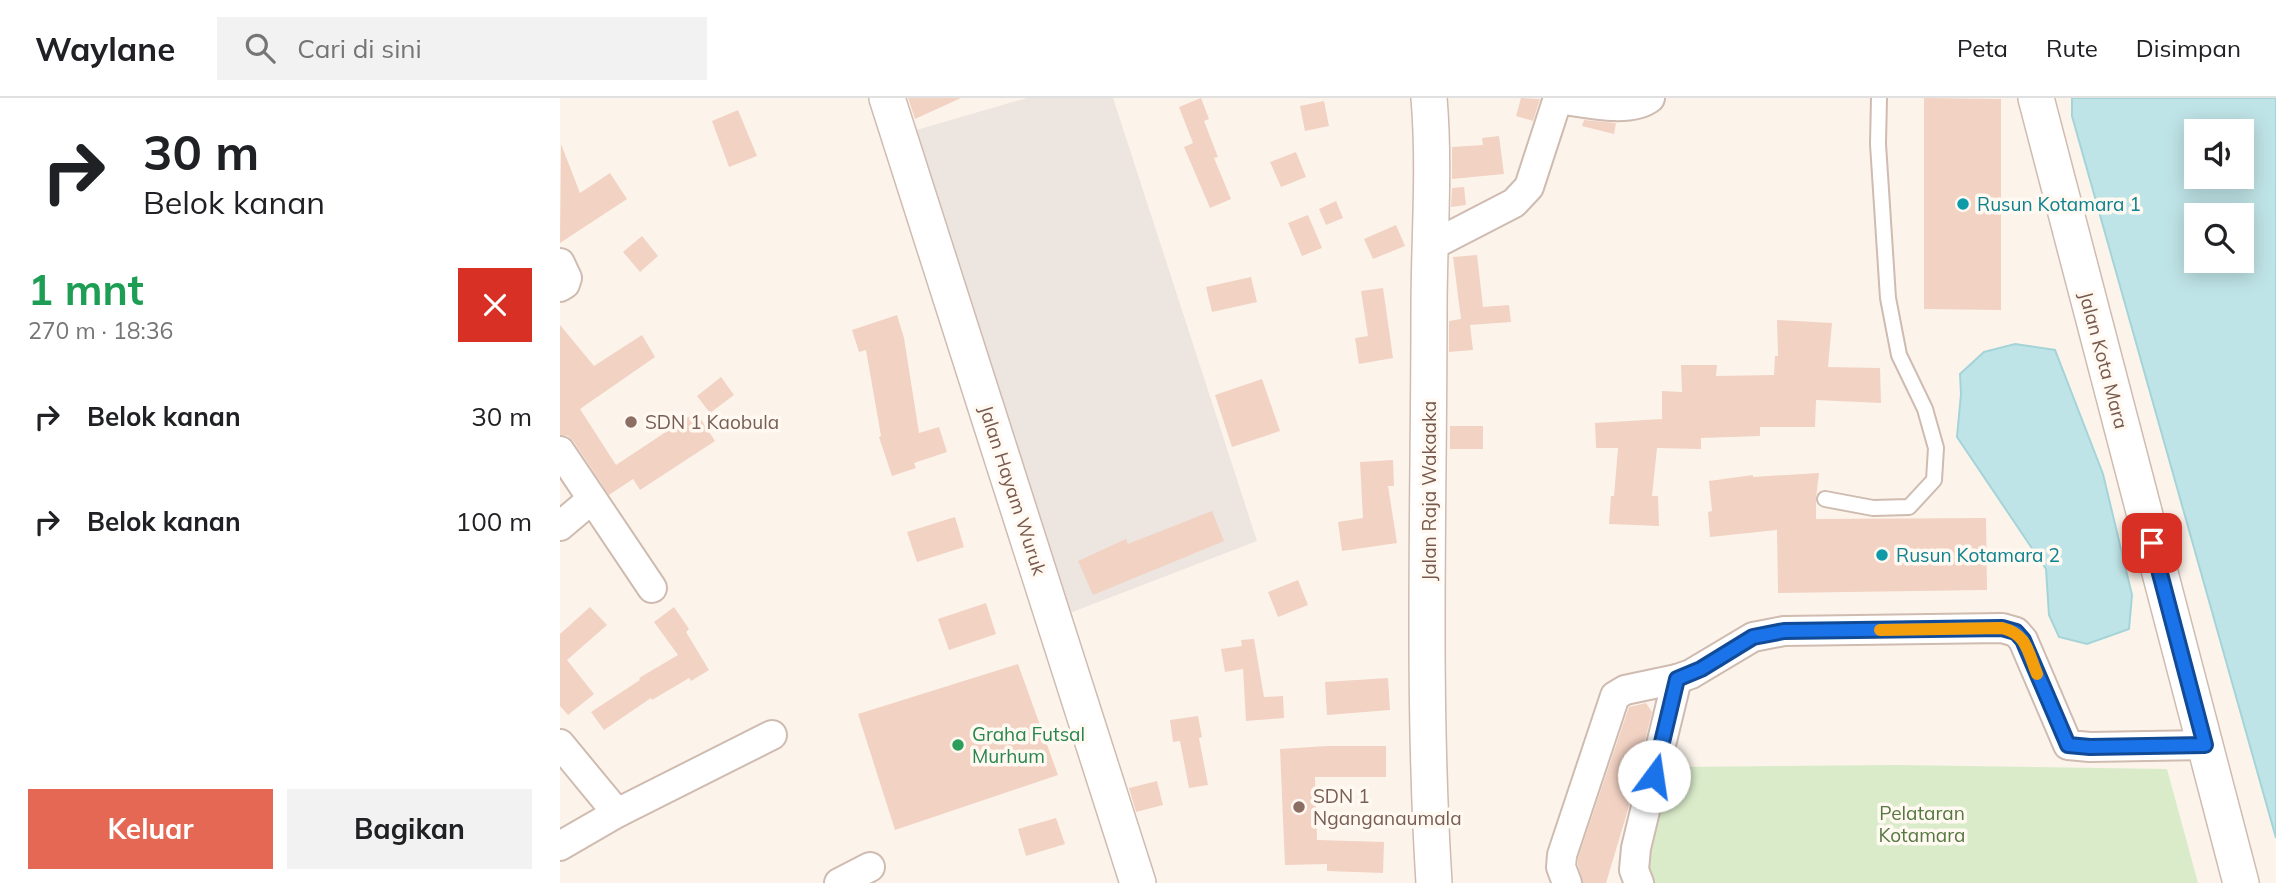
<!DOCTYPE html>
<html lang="id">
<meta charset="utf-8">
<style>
:root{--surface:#fff;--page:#f2f2f2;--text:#202124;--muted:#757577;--line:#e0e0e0;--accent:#e46853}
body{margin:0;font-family:Mulish,sans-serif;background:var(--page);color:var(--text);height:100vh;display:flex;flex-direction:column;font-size:26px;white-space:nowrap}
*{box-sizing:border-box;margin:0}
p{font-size:23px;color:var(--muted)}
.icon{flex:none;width:38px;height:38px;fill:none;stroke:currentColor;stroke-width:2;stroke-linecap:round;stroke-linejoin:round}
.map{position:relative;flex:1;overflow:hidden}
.drawer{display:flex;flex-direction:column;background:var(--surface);width:560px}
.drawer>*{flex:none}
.top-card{background:#fff;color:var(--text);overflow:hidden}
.buttons{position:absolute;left:1624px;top:21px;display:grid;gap:14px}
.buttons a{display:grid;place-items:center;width:70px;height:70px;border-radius:0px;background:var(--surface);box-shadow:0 4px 18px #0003;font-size:35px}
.pin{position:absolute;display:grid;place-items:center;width:60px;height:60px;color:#fff;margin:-30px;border-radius:14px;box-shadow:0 4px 10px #0006}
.me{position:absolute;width:77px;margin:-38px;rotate:14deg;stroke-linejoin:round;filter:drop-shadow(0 0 5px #0008)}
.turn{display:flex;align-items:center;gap:24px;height:147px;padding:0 28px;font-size:32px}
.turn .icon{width:91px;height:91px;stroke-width:2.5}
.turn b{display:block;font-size:49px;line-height:60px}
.round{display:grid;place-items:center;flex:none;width:74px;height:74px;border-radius:0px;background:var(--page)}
.head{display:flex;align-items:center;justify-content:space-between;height:119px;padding:0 28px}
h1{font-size:42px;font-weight:700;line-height:52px;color:#1e9e55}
.button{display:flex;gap:14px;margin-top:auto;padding:14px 28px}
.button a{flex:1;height:80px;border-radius:0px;background:var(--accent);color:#fff;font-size:28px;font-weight:700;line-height:80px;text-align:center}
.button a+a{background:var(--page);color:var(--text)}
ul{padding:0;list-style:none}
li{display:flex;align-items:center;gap:21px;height:105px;padding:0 28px}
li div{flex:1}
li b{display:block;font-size:26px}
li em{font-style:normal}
header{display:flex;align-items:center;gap:42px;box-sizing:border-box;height:98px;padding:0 35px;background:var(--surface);border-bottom:2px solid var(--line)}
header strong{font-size:33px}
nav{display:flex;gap:38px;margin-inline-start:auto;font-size:24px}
.search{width:490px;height:63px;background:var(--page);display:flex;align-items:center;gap:18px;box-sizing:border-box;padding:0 24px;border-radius:0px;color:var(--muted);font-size:26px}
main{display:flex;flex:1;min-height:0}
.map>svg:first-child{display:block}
</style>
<header>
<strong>Waylane</strong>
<div class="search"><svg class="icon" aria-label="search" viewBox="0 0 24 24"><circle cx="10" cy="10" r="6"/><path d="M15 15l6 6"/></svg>Cari di sini</div>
<nav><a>Peta</a><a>Rute</a><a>Disimpan</a></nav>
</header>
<main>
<section class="drawer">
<div class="top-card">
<div class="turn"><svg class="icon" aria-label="right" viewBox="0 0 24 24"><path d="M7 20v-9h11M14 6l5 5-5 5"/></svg><div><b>30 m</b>Belok kanan</div></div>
</div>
<div class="head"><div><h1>1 mnt</h1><p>270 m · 18:36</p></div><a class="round" style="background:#d93025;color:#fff"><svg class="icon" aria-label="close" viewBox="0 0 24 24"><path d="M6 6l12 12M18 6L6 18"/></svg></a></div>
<ul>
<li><svg class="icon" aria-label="right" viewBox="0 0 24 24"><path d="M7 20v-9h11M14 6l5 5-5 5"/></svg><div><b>Belok kanan</b></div><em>30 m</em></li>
<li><svg class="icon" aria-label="right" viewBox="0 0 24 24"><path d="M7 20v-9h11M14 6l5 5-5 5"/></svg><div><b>Belok kanan</b></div><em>100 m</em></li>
</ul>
<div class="button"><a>Keluar</a><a>Bagikan</a></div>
</section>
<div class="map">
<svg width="1716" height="785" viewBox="0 0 1716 785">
<rect width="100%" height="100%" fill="#fcf4eb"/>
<polygon fill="#ece5e0" points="467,0 553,0 697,443 502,518 346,35"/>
<polygon fill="#d9ebc9" points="1337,667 1607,671 1638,785 1089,785 1086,756 1118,669"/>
<g fill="#bfe4e7" stroke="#a5d4d8" stroke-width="2" fill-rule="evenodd">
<path d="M1512,0h204v740l-204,-722zM1636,33h46v46h-46zM1636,117h46v46h-46z"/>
<polygon points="1455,246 1495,252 1543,376 1572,497 1569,531 1527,546 1499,539 1489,517 1486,471 1397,339 1401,296 1400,276 1424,254"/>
</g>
<g fill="#f2d2c3">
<polygon points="348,0 401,0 355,21"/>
<polygon points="641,0 649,21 644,23 658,59 654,60 671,101 650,110 624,49 633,45 619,9"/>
<polygon points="961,0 980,1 973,23 956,18"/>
<polygon points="1364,0 1441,1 1441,212 1364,211"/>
<polygon points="764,3 769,28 745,33 740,8"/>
<polygon points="178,12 197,58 169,69 152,23"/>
<polygon points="1024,22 1056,25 1054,36 1022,28"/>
<polygon points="939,38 944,76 892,81 892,49 923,47 922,40"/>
<polygon points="1,46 20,95 50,75 67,101 0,145"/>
<polygon points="736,54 746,79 721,89 710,64"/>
<polygon points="904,89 906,107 891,109 892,90"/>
<polygon points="776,103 783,120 766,127 759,111"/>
<polygon points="748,117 762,150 742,158 728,125"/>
<polygon points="836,127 845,148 813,161 804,141"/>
<polygon points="82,138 98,158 80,174 63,154"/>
<polygon points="917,157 923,209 949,207 951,224 910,227 913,252 889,254 889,223 901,221 893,159"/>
<polygon points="691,179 697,204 652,214 646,189"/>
<polygon points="823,190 833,260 799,266 795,240 808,238 801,193"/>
<polygon points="337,217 344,240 359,335 379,329 387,354 354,365 356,370 332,378 319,339 321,338 306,252 299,254 292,232"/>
<polygon points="1217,222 1272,225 1268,269 1320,270 1321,305 1256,302 1255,329 1200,329 1200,338 1141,340 1141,351 1097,350 1092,398 1098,398 1099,428 1049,426 1051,398 1054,398 1058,350 1036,350 1035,325 1102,321 1102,293 1122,294 1121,267 1157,267 1156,278 1214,277 1215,258 1218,258"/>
<polygon points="0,227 34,268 82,237 95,259 20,311 56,367 136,314 155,343 80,392 73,381 49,397 14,344 8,338 0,337"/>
<polygon points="161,279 174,297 150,315 137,298"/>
<polygon points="702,281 720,333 672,349 655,297"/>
<rect x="890" y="328" width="33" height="23"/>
<polygon points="833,362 834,388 828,388 837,445 782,453 778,424 803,420 800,364"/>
<polygon points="1259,375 1256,400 1256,421 1426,420 1427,492 1218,495 1217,432 1150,439 1148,414 1152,413 1149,383 1193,377 1193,379"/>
<polygon points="652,413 664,443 533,497 518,463 566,441 568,446"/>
<polygon points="395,419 404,449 357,464 347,434"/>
<polygon points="738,482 748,507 718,519 708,494"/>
<polygon points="426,505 436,536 389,552 378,521"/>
<polygon points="30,509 47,527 7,562 34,596 8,617 0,608 0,536"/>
<polygon points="114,509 129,531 126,534 149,572 131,583 129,580 92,602 91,600 44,632 31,614 80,582 79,580 118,557 94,524"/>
<polygon points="694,541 704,599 723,598 724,620 686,623 683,571 665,574 661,551 682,548 681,542"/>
<polygon points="458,566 498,677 335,732 298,616"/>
<polygon points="828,580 830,612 767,617 765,584"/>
<polygon points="1086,605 1092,614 1067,715 1046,785 1023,785 1018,767 1018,760 1069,609"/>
<polygon points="638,618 642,639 639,640 648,687 629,690 620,643 613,644 610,622"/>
<polygon points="767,648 826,648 826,679 755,679 757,742 824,744 823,775 767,773 767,766 725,767 720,651"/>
<polygon points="597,683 603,707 576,714 569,690"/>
<polygon points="496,720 505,746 466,758 458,731"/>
</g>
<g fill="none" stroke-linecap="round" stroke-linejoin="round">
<g stroke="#cfbbb0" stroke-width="18">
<polyline id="service" points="1265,401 1313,410 1349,409 1374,382 1376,350 1365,311 1339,257 1328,200 1318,46 1319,0"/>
</g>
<g stroke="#cfbbb0" stroke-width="32">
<g id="minor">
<path d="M998,1c25,3 71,15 92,-1"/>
<polyline points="869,149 954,105 969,89 998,0"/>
<polyline points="0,165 7,180 5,186 0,189"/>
<polyline points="0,353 92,490"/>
<polyline points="0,428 32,401"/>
<polyline points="0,646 57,715"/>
<polyline points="0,748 57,715 212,637"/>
<polyline points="279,785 310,769"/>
<polyline points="1007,785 1001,769 1002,757 1055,598 1065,592 1117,581 1131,576 1193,539 1224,533 1442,530 1456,534 1463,542 1508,647 1530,649 1645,647"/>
<polyline points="1079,785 1074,772 1076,750 1117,581"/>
</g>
</g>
<g stroke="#cfbbb0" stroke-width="38">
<g id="tertiary">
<polyline points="327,0 578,785"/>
<path d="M869,0c6,70 0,142 0,212 0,191 -7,383 5,573"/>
<polyline points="1476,0 1681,785"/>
</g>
</g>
<use href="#service" stroke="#fff" stroke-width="14"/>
<use href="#minor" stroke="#fff" stroke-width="28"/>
<use href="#tertiary" stroke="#fff" stroke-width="35"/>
</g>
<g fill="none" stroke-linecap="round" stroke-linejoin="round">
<g stroke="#114b97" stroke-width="18">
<polyline id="route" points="1094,678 1117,581 1141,571 1193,539 1224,533 1442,530 1456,534 1463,542 1508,647 1530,649 1645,647 1592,445"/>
</g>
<use href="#route" stroke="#1a73e8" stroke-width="12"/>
<path stroke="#f59e0b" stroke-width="12" d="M1320,532l122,-2c25,6 26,24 35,46"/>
</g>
<g fill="#0f9aa8" stroke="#fff9f2" stroke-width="2.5">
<circle cx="1403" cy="106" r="7"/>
<circle cx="1322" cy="457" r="7"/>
</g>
<g fill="#8d6e63" stroke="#fff9f2" stroke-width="2.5">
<circle cx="71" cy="324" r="7"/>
<circle cx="739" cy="709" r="7"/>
</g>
<circle fill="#2e9e5b" stroke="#fff9f2" stroke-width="2.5" cx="398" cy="647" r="7"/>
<g text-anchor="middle" stroke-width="7" stroke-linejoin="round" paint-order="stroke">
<g font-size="19" fill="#0d838f" stroke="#fff9f2" text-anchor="start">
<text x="1417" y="113">Rusun Kotamara 1</text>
<text x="1336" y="464">Rusun Kotamara 2</text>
</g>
<g font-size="19" fill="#78594d" stroke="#fff9f2">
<text transform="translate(1544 262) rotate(75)" y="7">Jalan Kota Mara</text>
<text transform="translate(453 392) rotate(72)" y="7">Jalan Hayam Wuruk</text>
<text transform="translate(869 393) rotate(-90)" y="7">Jalan Raja Wakaaka</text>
</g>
<g font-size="19" fill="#785e54" stroke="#fff9f2" text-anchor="start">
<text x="85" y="331">SDN 1 Kaobula</text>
<text x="753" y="705">SDN 1<tspan x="753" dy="22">Nganganaumala</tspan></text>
</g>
<g font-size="19" fill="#27864d" stroke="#fff9f2" text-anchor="start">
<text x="412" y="643">Graha Futsal<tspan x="412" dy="22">Murhum</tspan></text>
</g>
<g font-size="19" fill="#567842" stroke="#fff9f2">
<text x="1362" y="722">Pelataran<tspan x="1362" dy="22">Kotamara</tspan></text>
</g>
</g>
</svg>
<div class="buttons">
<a><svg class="icon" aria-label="sound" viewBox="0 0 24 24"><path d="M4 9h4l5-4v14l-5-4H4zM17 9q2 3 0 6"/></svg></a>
<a><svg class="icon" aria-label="search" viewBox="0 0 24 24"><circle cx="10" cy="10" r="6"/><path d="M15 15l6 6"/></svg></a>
</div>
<div class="pin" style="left:1592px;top:445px;background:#d93025"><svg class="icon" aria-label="arrive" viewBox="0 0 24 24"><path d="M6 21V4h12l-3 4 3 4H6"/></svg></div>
<svg class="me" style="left:1094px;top:678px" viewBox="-20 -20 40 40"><circle r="19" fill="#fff"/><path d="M0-13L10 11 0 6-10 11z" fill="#1a73e8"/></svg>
</div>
</main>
